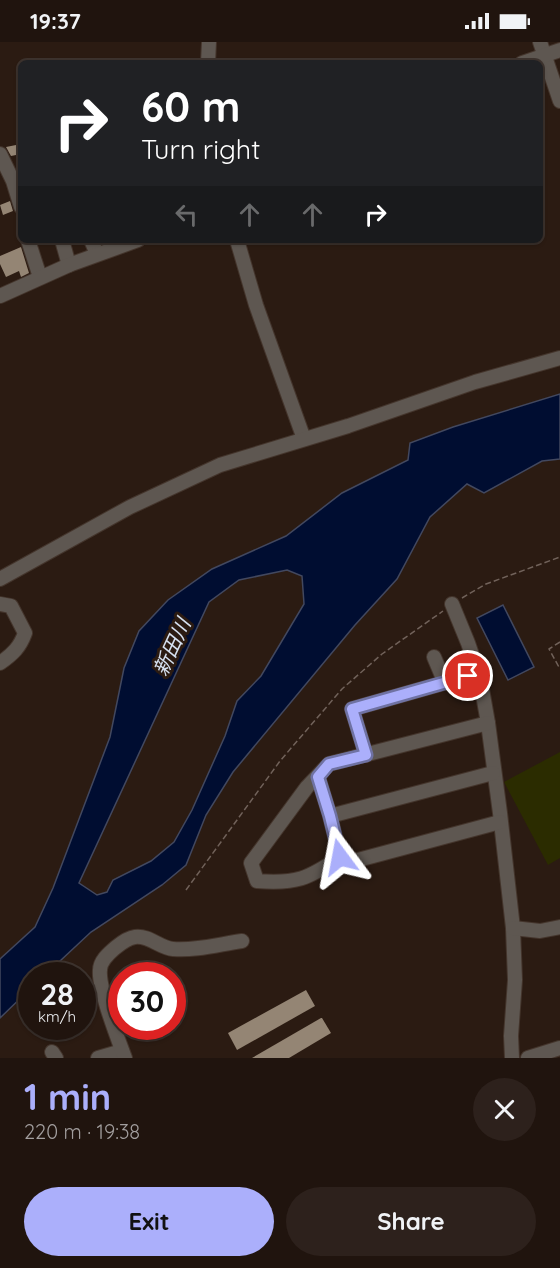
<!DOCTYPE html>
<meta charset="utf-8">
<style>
:root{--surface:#20140e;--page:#2d211c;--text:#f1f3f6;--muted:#a29e9e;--line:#3d332e;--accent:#abaffb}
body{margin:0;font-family:Quicksand,"Noto Sans JP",sans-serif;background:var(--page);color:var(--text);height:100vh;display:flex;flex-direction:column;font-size:22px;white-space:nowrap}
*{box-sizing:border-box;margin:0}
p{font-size:20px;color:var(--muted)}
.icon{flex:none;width:33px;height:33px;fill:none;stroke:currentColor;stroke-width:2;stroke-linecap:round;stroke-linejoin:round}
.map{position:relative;height:1016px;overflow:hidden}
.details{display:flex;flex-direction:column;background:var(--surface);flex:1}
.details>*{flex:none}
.guide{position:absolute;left:18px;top:18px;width:525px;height:183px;border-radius:9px;box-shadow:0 2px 4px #0004,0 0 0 2px var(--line);background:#202124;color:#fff;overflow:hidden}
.speed{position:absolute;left:18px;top:920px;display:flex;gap:12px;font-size:30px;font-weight:700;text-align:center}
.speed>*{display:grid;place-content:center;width:78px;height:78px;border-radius:50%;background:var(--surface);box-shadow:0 2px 4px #0004,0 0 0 2px var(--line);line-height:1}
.speed small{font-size:15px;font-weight:400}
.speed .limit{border:9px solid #d22;background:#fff;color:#111}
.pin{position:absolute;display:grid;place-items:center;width:51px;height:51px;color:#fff;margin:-26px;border:3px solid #fff;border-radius:50%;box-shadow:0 2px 6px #0007}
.me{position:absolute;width:66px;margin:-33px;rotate:347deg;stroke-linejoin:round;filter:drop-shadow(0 0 4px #0008)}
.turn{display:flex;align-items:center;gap:21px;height:126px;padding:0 24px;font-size:27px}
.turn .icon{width:78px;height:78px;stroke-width:2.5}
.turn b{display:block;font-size:42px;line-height:51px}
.lanes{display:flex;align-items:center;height:57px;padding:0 24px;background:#0003;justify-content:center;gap:30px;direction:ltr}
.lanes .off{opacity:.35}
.round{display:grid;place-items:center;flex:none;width:63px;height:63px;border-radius:32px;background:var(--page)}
.summary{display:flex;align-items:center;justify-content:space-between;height:102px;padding:0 24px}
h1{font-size:36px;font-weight:700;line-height:45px;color:var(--accent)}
.button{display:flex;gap:12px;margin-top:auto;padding:12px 24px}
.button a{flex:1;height:69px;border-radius:36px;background:var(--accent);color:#111;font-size:24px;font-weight:700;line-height:69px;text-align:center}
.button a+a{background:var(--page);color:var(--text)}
.status{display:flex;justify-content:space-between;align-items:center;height:42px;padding:0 30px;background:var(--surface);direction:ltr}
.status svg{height:16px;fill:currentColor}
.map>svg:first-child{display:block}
</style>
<div class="status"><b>19:37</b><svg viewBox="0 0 49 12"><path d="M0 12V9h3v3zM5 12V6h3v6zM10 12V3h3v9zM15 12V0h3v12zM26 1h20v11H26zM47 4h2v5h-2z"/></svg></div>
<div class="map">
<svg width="560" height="1016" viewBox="0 0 560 1016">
<rect width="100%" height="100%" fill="#2b1b12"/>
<polygon fill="#2b2c00" points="560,710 560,816 548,823 504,740"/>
<g fill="#000d31" stroke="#42485f" stroke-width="1.5" fill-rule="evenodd">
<path d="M560,352v65l-18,2 -58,32 -17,-9 -37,33 -33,62 -42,46 -122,147 -27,43 -20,50 -24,20 -71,47 -46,43h-13l-1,13 -31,30v-59l35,-32 18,-39 57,-151 14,-69 15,-37 29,-31 44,-31 74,-33 56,-43 66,-33 2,-17 43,-16zM287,528l15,6 2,28 -43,72 -24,25 -12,35 -33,74 -18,32 -23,19 -38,19 -6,12 -10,3 -18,-12 130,-281 30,-22z"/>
<polygon points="503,563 534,625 508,638 477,576"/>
</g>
<g fill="#948574">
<polygon points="21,102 21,112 11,114 6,105"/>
<polygon points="10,159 13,169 3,173 0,163"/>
<polygon points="21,205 29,231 21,235 19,229 6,235 0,222 0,214"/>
<polygon points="306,948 315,964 237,1008 228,991"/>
<polygon points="321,976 322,976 331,991 289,1016 252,1016"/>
</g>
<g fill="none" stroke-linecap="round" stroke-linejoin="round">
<g stroke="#44352c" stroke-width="16">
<g id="minor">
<polyline points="540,0 560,59"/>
<polyline points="208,21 209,0"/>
<polyline points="522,21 560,8"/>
<polyline points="0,112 13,139 21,165"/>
<polyline points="28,198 40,235"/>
<polyline points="62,198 69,223"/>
<polyline points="91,198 97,212"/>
<polyline points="237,198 256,263 304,397"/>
<polyline points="0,254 69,223 138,198"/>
<polyline points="0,537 130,465 220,423 348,384 475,340 560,316"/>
<path d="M0,562l11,2 14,27c-5,14 -12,21 -25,30"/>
<polyline points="452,562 468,601 480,636 488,681 500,771 513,886 515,938 511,994 512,1016"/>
<polyline points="434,615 445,641"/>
<polyline points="366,713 352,667 468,634 480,636"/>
<polyline points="318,735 330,774 340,815 347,819 358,818 500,780"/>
<polyline points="330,774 493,731"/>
<path d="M340,815c-32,22 -44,27 -83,24l-6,-18 56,-76 22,-23 159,-41"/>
<polyline points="513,886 540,889 560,885"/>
<polyline points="52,1010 56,1016"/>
<polyline points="98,1016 122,1009"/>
<path d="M125,1016c-7,-19 -27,-70 -25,-88 0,-9 8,-16 15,-22 5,-4 12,-10 20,-11 14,-2 25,11 38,12 23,2 47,-5 69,-8"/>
<polyline points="528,1016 560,1006"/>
</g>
</g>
<g stroke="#71625a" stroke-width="1.5" stroke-dasharray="6 3" stroke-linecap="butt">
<polyline points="462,556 486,542 560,515"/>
<polyline points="560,600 549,607 560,627"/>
<polyline points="186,848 280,719 342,647 382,612 443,569"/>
</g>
<use href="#minor" stroke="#5e5751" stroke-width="14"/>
</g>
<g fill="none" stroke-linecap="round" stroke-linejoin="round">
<g stroke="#6f72a3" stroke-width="15">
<polyline id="route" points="340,815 330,774 318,735 329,722 366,713 352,667 468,634"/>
</g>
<use href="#route" stroke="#abaffb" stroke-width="10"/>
</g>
<g text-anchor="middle" stroke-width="6" stroke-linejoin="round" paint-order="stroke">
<g font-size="20" font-style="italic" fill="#d7e2f2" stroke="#2b1b12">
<text transform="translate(172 605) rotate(-65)" y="7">新田川</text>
</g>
</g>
</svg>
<div class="speed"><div>28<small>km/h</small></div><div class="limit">30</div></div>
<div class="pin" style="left:468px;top:634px;background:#d93025"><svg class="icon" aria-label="arrive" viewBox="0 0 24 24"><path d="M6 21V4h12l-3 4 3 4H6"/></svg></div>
<svg class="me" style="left:340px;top:815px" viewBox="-20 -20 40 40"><path d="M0-17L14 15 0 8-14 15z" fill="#abaffb" stroke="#fff" stroke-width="4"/></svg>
<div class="guide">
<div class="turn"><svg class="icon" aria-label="right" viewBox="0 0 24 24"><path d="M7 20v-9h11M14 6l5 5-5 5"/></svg><div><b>60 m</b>Turn right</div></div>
<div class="lanes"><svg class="icon off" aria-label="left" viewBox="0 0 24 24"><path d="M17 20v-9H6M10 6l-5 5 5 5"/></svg><svg class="icon off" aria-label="ahead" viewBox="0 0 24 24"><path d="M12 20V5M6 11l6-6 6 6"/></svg><svg class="icon off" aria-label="ahead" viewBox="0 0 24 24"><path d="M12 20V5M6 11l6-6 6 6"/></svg><svg class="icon" aria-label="right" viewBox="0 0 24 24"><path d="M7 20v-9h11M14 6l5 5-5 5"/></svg></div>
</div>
</div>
<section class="details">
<div class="summary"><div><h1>1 min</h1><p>220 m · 19:38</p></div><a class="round"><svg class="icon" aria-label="close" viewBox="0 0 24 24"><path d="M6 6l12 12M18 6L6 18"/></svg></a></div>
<div class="button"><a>Exit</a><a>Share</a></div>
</section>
